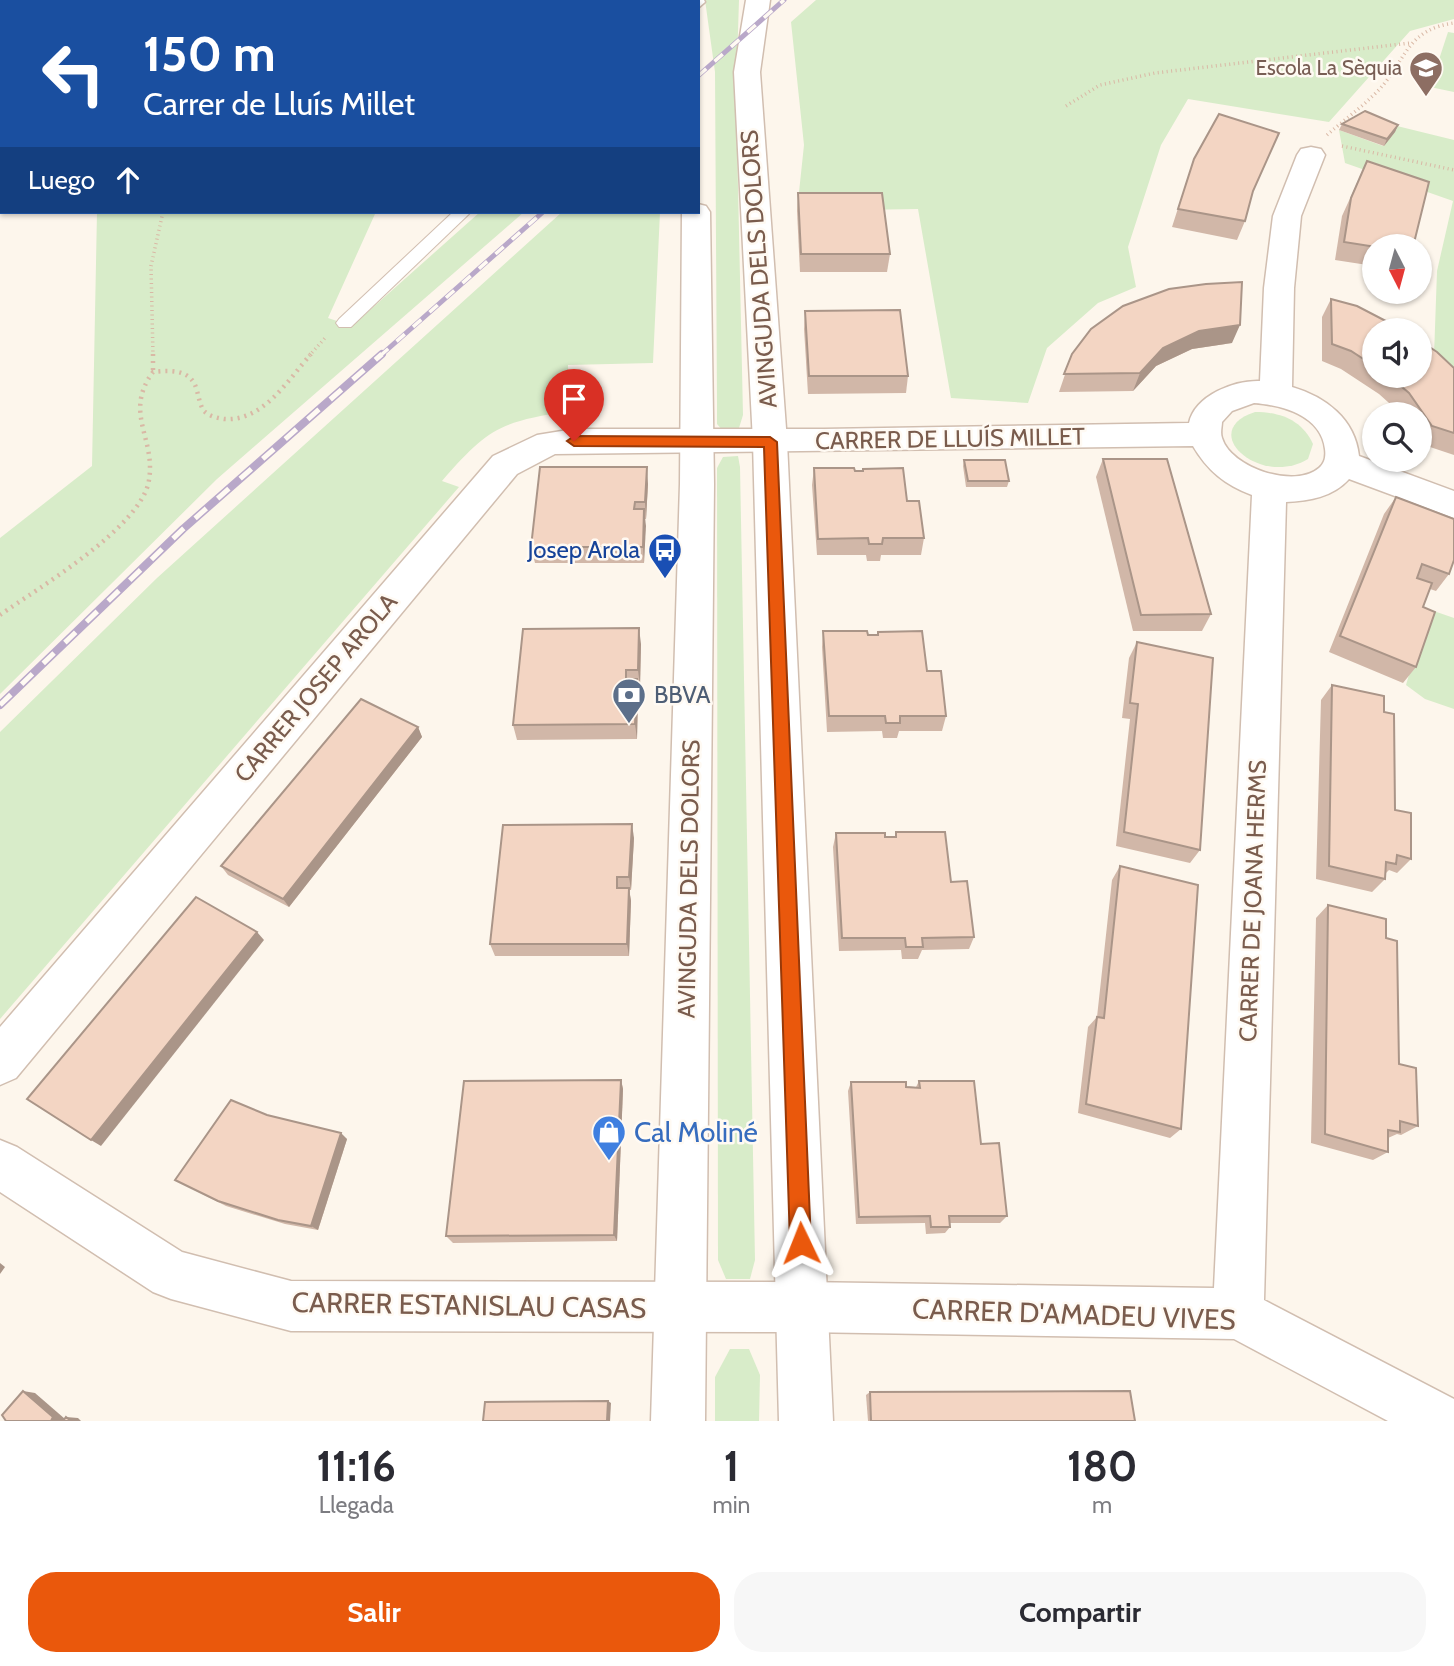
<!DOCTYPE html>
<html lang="es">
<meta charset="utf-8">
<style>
:root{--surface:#fff;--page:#f7f7f7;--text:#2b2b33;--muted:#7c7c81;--accent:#ea580c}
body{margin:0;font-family:Cabin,sans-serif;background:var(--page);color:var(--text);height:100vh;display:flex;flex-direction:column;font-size:26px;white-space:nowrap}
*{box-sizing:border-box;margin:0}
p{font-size:23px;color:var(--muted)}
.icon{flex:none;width:38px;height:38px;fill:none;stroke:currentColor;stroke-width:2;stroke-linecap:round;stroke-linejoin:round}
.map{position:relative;height:1421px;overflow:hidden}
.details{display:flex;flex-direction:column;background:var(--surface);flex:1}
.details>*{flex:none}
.hud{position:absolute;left:0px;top:0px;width:700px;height:214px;box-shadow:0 2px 5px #0004;background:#1a4fa0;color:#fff;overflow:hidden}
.needle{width:46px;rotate:174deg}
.tools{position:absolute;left:1362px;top:234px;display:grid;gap:14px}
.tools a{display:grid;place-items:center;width:70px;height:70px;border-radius:50%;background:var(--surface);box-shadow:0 2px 5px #0004;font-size:35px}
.pin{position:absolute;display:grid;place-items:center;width:60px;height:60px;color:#fff;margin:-72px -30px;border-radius:50% 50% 50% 0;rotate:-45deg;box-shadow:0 0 7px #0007}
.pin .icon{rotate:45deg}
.me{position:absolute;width:77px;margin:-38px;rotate:358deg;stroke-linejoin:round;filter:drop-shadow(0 0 5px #0008)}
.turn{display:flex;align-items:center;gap:24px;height:147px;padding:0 28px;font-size:32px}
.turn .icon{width:91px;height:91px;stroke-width:2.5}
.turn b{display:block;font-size:49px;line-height:60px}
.then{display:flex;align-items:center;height:66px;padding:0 28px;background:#0003;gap:14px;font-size:26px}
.eta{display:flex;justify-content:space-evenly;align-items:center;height:119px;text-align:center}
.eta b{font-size:42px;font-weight:700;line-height:49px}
.action{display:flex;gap:14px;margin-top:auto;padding:14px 28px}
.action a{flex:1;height:80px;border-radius:28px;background:var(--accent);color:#fff;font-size:28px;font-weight:700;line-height:80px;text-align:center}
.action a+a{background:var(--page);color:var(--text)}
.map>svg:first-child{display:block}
</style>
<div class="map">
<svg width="1454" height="1421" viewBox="0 0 1454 1421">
<rect width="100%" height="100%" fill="#fdf6ec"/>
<g fill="#d8ecc9">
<polygon points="705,0 739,0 736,95 743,415 739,428 724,432 717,424 717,405 715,72"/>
<polygon points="816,0 1454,0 1454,19 1410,31 1329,122 1188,99 1161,145 1128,247 1136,287 1098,303 1047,348 1028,403 951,398 918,209 797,211 804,145 791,22"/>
<polygon points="1448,32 1454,33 1454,92 1430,87"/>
<polygon points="1397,126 1454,140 1454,371 1434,356 1437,271 1453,201 1345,163 1339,130 1383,146"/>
<polygon points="97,212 366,212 375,214 328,318 352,326 480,212 524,212 217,479 0,694 0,538 92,466"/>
<path d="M562,212h98l-7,151 -85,2 1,46c-69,11 -81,17 -127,70l17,6 -459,532v-287l157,-154z"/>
<path d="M1255,412c25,0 47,8 58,32l-5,15c-48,29 -112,-28 -53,-47z"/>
<polygon points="738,456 740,467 755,1260 750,1279 726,1279 718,1260 717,468 723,457"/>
<polygon points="1428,609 1454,618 1454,709 1425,699 1406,685"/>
<polygon points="730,1349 749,1349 760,1375 759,1421 715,1421 715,1377"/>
</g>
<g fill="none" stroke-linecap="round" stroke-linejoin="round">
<g stroke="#d1beb0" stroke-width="2">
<g id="service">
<rect x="0" y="132" width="2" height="10"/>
<polygon points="0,195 2,195 0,206"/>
<polygon points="453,212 471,212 351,327 339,327 336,323 339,319"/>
</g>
</g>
<g stroke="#d1beb0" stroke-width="3">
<g id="minor">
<polygon points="562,0 591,0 592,2 563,2"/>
<polygon points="621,0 645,0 620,2"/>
<rect x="0" y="64" width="2" height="16"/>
<path d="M1311,147l10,2 4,6 -24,61 -7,72 -2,99c34,10 63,32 67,69l95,35v27l-105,-39c-16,18 -40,22 -63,23l-22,798 190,99v22h-66l-154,-82 -431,-7 -512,-1 -120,-32 -18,-7 -153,-100v-52l17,7 165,105 109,29 512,1 411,6 38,-793c-27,-10 -45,-25 -59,-49l-638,8 -38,20 -501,604 -16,7v-58l493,-571 44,-21 37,-6h250l365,-6c6,-28 46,-43 71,-42l4,-93 9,-72 24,-61 4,-6zM1254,403c27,2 67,12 71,46 1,7 0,14 -6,19 -24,21 -88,0 -97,-30 -2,-5 0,-12 0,-16l10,-11z"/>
</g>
</g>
<g stroke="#d1beb0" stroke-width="3">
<g id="tertiary">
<polygon points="680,0 704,0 705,2 698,8 698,2"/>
<polygon points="746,0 770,0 760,72 787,442 833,1421 779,1421 753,442 734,72"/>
<polygon points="698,204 706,206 710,212 714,484 705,1421 651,1421 680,484 682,212 698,212"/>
</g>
</g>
<g stroke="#d9b8a5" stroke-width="3.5" stroke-dasharray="1 3.5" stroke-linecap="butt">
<polyline points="1066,106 1100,85 1155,73 1410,43"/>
<path d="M1327,135c18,-16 41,-32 57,-51 23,-29 26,-55 70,-61"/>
<polyline points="1342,146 1454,170"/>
<polyline points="153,356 151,266 163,212"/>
<polyline points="309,356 325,338"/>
</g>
<g stroke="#d9b8a5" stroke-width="4.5" stroke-dasharray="2 5" stroke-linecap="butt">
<polyline points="153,354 153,372"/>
<path d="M0,615c38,-27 142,-88 149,-135 7,-42 -26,-67 4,-108 18,-2 39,-3 44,19 2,7 3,14 7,20 5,5 13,7 20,8 39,3 64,-39 87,-65"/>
</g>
<use href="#service" fill="#fff" fill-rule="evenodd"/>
<use href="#minor" fill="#fff" fill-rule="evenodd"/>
<use href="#tertiary" fill="#fff" fill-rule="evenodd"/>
<g stroke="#b9a8c9" stroke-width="5">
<g id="rail-far1">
<polyline points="698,76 784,0"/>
<polyline points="380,356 543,212"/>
</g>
</g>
<g stroke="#b9a8c9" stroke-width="8">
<polyline id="rail" points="0,705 183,529 382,354"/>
</g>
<use href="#rail-far1" stroke="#fffaf3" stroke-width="3.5" stroke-dasharray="11" stroke-linecap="butt"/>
<use href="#rail" stroke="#fffaf3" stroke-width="5" stroke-dasharray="15" stroke-linecap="butt"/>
</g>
<g fill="#d1b7a8">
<polygon points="202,0 560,0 561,2 207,2"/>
<polygon points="1342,124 1398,125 1395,132 1384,146 1339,130"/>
<polygon points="1279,133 1251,196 1245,221 1237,240 1172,227 1188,177"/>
<polygon points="1367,161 1374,247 1374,266 1335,260 1342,216"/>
<polygon points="798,193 890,254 887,272 800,272 797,211"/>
<polygon points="1331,299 1374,331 1374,376 1419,376 1454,368 1454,455 1421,444 1419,441 1419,415 1401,415 1398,411 1379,394 1341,369 1322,361 1322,317"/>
<polygon points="805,311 908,376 906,393 808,394 804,329"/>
<polygon points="1232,343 1192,349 1156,366 1133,391 1059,392 1072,354"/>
<polygon points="1103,459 1211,614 1202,631 1133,631 1096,477"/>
<polygon points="964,460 1009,481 1007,487 966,487 963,466"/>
<polygon points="814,468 855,471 907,501 924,538 921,555 881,555 880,561 867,561 866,555 817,555 812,485"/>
<polygon points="648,484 646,519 645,519 644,563 535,563 531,547"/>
<polygon points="1396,497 1449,574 1436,591 1430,589 1423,607 1416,667 1403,683 1329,652 1384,514"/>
<polygon points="823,631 868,635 877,635 878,632 927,671 946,716 942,731 899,731 897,738 883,738 882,731 827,732 822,647"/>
<polygon points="1137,642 1200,850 1190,863 1116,846 1130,719 1122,718 1129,658"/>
<polygon points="641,644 640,686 637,686 638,695 637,739 517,740 513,725"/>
<polygon points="1332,685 1384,712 1395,810 1411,859 1397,873 1389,870 1385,874 1385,879 1372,892 1316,879 1321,700"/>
<polygon points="418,727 422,737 289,907 228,875 221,866"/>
<polygon points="896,832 951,882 974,937 969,949 922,950 918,959 902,959 901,950 839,951 833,847 836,833 885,837 895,837"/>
<polygon points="634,838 631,890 629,890 631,901 629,956 495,956 490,944"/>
<polygon points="1120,866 1181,1129 1170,1138 1078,1113 1088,1027 1097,1017 1112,880"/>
<polygon points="1328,905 1386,938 1399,1064 1418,1126 1401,1135 1397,1134 1388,1138 1388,1152 1373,1160 1311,1143 1316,918"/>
<polygon points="621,1080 623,1089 617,1241 453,1243 446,1236"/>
<polygon points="919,1081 981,1144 1007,1216 1000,1223 950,1223 950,1227 945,1233 926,1234 925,1223 856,1224 848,1091 851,1082 916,1087"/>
<polygon points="267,1115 347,1139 318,1230 285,1224 226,1206 175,1180"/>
<polygon points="870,1392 1135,1421 868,1421 866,1395"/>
</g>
<g fill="#aa9588">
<polygon points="1398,125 1395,132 1384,146 1387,139"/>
<polygon points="1240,325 1232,343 1192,349 1156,366 1133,391 1140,373 1163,348 1199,331"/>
<polygon points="647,467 648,484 646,519 645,502"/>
<polygon points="644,509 646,526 644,563 643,547"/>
<polygon points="639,628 641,644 640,686 638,670"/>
<polygon points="637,679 638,695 637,739 635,724"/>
<polygon points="418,727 422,737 289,907 283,899"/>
<polygon points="632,824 634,838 631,890 629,877"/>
<polygon points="629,888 631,901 629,956 627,944"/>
<polygon points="257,932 264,940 101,1146 91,1140"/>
<polygon points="621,1080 623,1089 617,1241 614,1235"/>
<polygon points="341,1133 347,1139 318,1230 311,1226"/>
<polygon points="0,1263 5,1267 0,1274"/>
<polygon points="23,1391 35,1393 65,1419 64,1421 51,1421"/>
<polygon points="608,1401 611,1403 610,1421 607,1421"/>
<polygon points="66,1417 78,1418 81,1421 71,1421"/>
</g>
<g fill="#f3d5c3" stroke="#aa9588" stroke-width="2">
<polygon points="239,0 552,0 550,2 243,2"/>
<polygon points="1365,111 1398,125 1387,139 1342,124"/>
<polygon points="1219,114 1279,133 1253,191 1245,221 1178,209 1194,159"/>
<polygon points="1367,161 1429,182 1413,247 1376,247 1344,242 1351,198"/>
<polygon points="798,193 882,193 890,254 801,254"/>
<polygon points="1242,282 1240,325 1199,331 1163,348 1140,373 1064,374 1072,354 1091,329 1123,306 1169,289 1206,284"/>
<polygon points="1331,299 1357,306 1405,331 1374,331 1374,366 1351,351 1332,344"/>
<polygon points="900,310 908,376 809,376 805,311"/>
<polygon points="1419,340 1437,352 1454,368 1454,433 1432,426 1409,393 1389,376 1419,376"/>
<polygon points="1103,459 1167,459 1211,614 1141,615"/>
<polygon points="964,460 1005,460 1009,481 968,481"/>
<polygon points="540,467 647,467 645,502 635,502 634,509 644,509 643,547 531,547"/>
<polygon points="814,468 854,468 855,471 863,471 863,469 903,468 907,501 919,501 924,538 883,538 882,544 869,544 868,538 818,539"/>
<polygon points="1396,497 1454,519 1454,560 1449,574 1422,564 1417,578 1432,583 1423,607 1435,612 1416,667 1340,636"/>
<polygon points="639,628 638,670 626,670 626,679 637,679 635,724 513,725 523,629"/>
<polygon points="823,631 867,631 868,635 878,635 878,632 922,631 927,671 941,671 946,716 900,716 900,723 886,723 885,716 829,716"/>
<polygon points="1137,642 1213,658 1200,850 1124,832 1138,704 1130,703"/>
<polygon points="1332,685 1384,696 1384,712 1394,714 1395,810 1411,813 1411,859 1397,855 1396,864 1386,862 1385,879 1329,866"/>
<polygon points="361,699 418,727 283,899 221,866"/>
<polygon points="632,824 629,877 617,877 617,888 629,888 627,944 490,944 503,825"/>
<polygon points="896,832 945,832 951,882 967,881 974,937 922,938 923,947 906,947 905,938 842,938 836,833 885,833 885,837 896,837"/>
<polygon points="1120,866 1198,885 1181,1129 1086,1104 1097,1017 1104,1018"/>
<polygon points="196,897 257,932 91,1140 27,1099"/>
<polygon points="1328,905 1386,919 1386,938 1397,941 1399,1064 1416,1068 1418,1126 1400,1121 1400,1132 1388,1130 1388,1152 1325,1134"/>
<polygon points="621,1080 614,1235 446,1236 464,1081"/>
<polygon points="919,1081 974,1081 981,1144 999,1143 1007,1216 949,1216 950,1227 931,1227 930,1216 859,1217 851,1082 906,1082 906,1087 920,1088"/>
<polygon points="231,1100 267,1115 341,1133 311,1226 278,1220 218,1201 175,1180"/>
<polygon points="23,1391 53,1417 51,1421 6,1421 2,1415"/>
<polygon points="1130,1391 1135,1421 871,1421 870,1392"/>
<polygon points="608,1401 607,1421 483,1421 485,1402"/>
<polygon points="66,1417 71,1421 63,1421"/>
</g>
<polygon fill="#ea580c" stroke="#983908" stroke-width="2" points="574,436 770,437 777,442 811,1243 808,1250 801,1253 793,1250 790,1243 764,447 574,446 567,441"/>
<defs>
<g id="school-pin" transform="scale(1.75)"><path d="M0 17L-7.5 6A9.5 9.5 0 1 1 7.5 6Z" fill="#8d6e63" stroke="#fffaf3"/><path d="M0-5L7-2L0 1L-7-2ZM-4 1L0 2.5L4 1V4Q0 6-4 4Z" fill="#fff"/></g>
<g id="bus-pin" transform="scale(1.75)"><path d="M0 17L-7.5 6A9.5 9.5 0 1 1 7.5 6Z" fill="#1a4fb4" stroke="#fffaf3"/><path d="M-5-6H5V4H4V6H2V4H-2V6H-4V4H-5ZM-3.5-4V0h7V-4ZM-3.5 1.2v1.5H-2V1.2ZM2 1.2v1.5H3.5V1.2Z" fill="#fff"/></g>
<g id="bank-pin" transform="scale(1.75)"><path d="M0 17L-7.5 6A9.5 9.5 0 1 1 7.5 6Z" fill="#5c6f8a" stroke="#fffaf3"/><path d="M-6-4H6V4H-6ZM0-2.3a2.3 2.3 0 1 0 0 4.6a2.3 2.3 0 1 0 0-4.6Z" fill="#fff"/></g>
<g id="shop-pin" transform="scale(1.75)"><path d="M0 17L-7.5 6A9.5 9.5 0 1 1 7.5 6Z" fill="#3f7fe0" stroke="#fffaf3"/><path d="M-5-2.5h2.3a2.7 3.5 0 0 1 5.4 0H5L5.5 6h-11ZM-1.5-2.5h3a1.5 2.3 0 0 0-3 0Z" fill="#fff"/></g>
</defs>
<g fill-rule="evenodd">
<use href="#school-pin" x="1426" y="68"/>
<use href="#bus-pin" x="665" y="550"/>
<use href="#bank-pin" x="629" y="695"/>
<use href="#shop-pin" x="609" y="1132"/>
</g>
<g text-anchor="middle" stroke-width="5" stroke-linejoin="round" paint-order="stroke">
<g font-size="21" fill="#785e54" stroke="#fffaf3" text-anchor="end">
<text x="1402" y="75">Escola La Sèquia</text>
</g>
<g font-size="24" fill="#7a5c4d" stroke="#fffaf3">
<text transform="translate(759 269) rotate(-94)" y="8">AVINGUDA DELS DOLORS</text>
<text transform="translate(950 439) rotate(-1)" y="8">CARRER DE LLUÍS MILLET</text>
<text transform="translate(316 688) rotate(-50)" y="8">CARRER JOSEP AROLA</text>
<text transform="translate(689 879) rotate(-89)" y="8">AVINGUDA DELS DOLORS</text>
<text transform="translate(1253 901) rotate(-88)" y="8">CARRER DE JOANA HERMS</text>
</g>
<g font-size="24" fill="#164399" stroke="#fffaf3" text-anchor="end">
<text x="640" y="558">Josep Arola</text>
</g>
<g font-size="24" fill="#4e5e75" stroke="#fffaf3" text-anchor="start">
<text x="654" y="703">BBVA</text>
</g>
<g font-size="28" fill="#366cbe" stroke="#fffaf3" text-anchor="start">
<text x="634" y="1142">Cal Moliné</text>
</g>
<g font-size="28" fill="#7a5c4d" stroke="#fffaf3">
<text transform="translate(469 1305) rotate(1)" y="10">CARRER ESTANISLAU CASAS</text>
<text transform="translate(1074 1314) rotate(2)" y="10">CARRER D'AMADEU VIVES</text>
</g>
</g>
</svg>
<div class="tools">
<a><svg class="needle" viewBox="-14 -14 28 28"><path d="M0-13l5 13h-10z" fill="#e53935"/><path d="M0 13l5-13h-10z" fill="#7c7c81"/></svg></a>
<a><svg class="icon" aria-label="sound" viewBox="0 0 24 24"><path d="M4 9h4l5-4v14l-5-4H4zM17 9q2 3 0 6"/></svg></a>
<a><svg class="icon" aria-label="search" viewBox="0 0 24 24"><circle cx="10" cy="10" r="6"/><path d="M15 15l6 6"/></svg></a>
</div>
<div class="pin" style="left:574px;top:441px;background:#d93025"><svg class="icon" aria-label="arrive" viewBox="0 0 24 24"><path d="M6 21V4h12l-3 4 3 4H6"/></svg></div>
<svg class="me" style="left:801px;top:1243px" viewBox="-20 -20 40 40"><path d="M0-17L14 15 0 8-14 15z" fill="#ea580c" stroke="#fff" stroke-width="4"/></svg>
<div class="hud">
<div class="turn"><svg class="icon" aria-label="left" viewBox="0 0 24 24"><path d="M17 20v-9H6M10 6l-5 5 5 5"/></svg><div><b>150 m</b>Carrer de Lluís Millet</div></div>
<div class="then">Luego<svg class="icon" aria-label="ahead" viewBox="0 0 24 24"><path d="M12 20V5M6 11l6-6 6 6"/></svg></div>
</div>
</div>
<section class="details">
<div class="eta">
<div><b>11:16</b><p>Llegada</p></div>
<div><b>1</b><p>min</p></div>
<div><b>180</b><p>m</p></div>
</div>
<div class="action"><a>Salir</a><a>Compartir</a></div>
</section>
